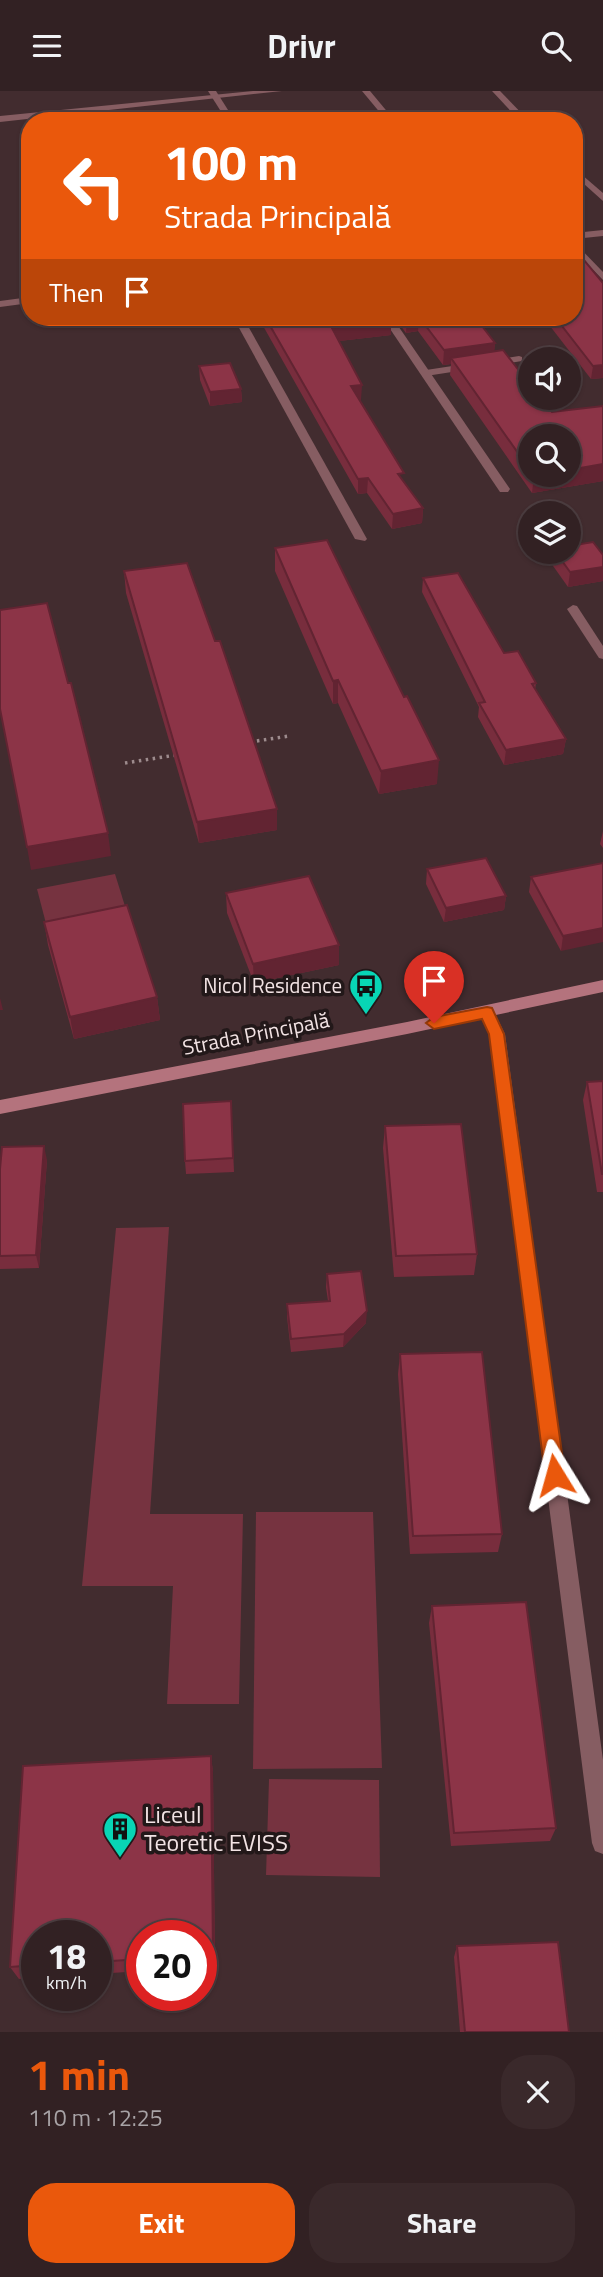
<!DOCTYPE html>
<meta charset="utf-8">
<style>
:root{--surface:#322123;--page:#3a292b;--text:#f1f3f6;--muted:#a8a3a6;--line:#4d3e41;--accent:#ea580c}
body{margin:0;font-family:"Titillium Web",sans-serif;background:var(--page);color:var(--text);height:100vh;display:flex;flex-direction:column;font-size:26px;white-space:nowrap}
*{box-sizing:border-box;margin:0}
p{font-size:23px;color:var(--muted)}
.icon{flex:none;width:38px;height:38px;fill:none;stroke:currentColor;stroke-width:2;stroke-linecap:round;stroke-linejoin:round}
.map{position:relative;height:1941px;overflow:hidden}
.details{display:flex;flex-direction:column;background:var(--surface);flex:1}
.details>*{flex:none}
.hud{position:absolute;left:21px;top:21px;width:562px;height:214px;border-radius:28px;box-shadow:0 2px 5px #0004,0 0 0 2px var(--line);background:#ea580c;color:#fff;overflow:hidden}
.tools{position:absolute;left:518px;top:256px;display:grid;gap:14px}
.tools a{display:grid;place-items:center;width:63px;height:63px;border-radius:50%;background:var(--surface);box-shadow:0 2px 5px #0004,0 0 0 2px var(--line);font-size:35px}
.speed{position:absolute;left:21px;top:1829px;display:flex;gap:14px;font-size:35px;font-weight:700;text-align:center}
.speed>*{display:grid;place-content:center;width:91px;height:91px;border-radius:50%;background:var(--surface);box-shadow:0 2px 5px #0004,0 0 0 2px var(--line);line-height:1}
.speed small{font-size:18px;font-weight:400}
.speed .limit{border:10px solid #d22;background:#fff;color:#111}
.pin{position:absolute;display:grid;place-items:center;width:60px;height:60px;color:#fff;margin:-72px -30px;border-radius:50% 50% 50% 0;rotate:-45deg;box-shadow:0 0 7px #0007}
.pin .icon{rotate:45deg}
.me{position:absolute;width:77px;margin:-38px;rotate:352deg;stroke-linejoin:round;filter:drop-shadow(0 0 5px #0008)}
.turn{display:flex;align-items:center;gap:24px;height:147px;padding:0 28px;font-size:32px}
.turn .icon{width:91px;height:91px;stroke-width:2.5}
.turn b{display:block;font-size:49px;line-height:60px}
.then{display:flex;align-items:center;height:66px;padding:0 28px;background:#0003;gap:14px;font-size:26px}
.round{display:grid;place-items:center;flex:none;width:74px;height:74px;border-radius:28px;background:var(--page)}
.overview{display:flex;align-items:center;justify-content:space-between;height:119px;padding:0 28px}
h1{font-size:42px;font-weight:700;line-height:52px;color:var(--accent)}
.primary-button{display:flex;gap:14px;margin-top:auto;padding:14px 28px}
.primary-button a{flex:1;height:80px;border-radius:28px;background:var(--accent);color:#fff;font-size:28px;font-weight:700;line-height:80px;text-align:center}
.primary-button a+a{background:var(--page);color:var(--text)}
header{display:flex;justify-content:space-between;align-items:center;height:91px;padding:0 28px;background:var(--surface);font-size:32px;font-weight:700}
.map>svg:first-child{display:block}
</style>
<header><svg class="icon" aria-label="menu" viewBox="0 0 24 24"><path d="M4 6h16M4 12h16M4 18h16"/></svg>Drivr<svg class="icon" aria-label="search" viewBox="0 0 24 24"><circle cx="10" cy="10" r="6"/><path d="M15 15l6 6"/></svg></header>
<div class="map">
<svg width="603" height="1941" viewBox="0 0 603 1941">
<rect width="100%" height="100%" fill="#422c2f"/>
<g fill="#763340">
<polygon points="115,783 129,828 49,844 37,798"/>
<polygon points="169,1136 150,1423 243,1423 239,1613 167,1613 173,1495 82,1495 116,1137"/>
<polygon points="256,1421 373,1421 382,1677 253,1678"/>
<polygon points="269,1688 379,1689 380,1786 266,1784"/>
</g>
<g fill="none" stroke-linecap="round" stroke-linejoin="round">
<g stroke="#9d8b8d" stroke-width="3.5" stroke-dasharray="2.5 4.5" stroke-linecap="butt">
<polyline points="250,651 289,645"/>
<polyline points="125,672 176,664"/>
</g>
<g fill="#865d62" fill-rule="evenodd">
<polygon points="208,0 216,0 235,30 227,30"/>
<polygon points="362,0 370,0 395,30 387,30"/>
<polygon points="492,0 500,0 529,30 520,30"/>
<polygon points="82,17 85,17 92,30 84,30 78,19"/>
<polygon points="574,77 603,102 603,110 574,84"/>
<polygon points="574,151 603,181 603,189 574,159"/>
<polygon points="233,226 243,226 367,448 365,450 355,448"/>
<polygon points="519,265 522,266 522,270 426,285 421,282 426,279"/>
<polygon points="573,514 577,515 603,555 603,568 599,567 567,518"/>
<polygon points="487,915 492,917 505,943 603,1669 603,1763 595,1760 592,1752 489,943 479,921"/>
</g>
<g fill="#865d62" fill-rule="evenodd">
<polygon points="253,0 282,0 0,31 0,25"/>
<polygon points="603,139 603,145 574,148 574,142"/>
<polygon points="30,206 30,212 0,216 0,210"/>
<polygon points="382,226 392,226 510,398 508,401 500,401"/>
</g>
<polygon fill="#b4737d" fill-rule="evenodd" points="603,889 603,901 407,943 0,1023 0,1009 407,931"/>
</g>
<g fill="#782d3d" fill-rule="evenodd">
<polygon points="258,226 389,226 391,229 391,244 339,250 361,309 359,309 403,390 423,417 422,432 392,438 367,402 358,403"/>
<path d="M394,226h81l20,26 -1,8 9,-1 27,35v12h10l12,15 51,-6v75l-71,12 -82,-118 1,-11 -8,1 -25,-34 -12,2zM530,345h39v38h-39z"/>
<polygon points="543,226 574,226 603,287 591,288"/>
<polygon points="199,275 241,298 242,311 210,315 200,289"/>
<polygon points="275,457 437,693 379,703 338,612 333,613 275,480"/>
<polygon points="552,460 569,460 603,464 603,490 568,496 551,472"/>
<polygon points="124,480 277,718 277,739 199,752 126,502"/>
<polygon points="423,487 536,592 535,599 566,648 563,663 504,674 478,626 479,616 422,501"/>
<polygon points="603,740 603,757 600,753"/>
<polygon points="603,772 561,860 529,801 531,786"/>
<polygon points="427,778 506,805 504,819 444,831 426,793"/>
<polygon points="226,802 339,854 339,874 254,892 227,822"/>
<polygon points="44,831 157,906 160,929 74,948 48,854"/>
<polygon points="603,990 603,1101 597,1101 583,1009 587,991"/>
<polygon points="231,1010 234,1081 186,1083 185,1070"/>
<polygon points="385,1035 477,1163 474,1184 394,1186 383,1057"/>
<polygon points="47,1069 39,1177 0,1178 0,1078"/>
<polygon points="327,1183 366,1232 343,1256 291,1261 287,1226 287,1213 328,1210 326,1196"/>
<polygon points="400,1263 502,1443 498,1461 410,1463 398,1283"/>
<polygon points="432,1515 556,1737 550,1750 451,1755 429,1532"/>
<polygon points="211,1665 213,1681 215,1876 201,1877 201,1844 142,1844 142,1880 96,1883 96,1844 37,1844 37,1886 19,1888 10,1876 23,1675"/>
<polygon points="457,1855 569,1941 460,1941 454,1866"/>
</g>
<g fill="#622432">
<polygon points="419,226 418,240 406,242 407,227"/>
<polygon points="391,229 391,244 331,251 332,237"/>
<polygon points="495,252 494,266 451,267 451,273 443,274 444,259"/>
<polygon points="603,274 603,287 591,288 593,275"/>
<polygon points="362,294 361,309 351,310 351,295"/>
<polygon points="241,298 242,311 210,315 210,301"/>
<polygon points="603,373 603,390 532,402 534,384 569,383 569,379"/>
<polygon points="368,387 367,402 358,403 358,388"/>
<polygon points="423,417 422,432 392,438 393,423"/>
<polygon points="603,476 603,490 568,496 570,481"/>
<polygon points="338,589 338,612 333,613 333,590"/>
<polygon points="566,648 563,663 504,674 506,659"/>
<polygon points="439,669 437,693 379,703 381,680"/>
<polygon points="277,718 277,739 199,752 197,731"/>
<polygon points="108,742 111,765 31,779 27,756"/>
<polygon points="506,805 504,819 444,831 446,817"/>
<polygon points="603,837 603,851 561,860 563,845"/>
<polygon points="339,854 339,874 254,892 253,873"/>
<polygon points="157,906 160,929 74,948 70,926"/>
<polygon points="0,907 3,919 0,919"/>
<polygon points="44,1055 47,1069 39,1177 36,1164"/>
<polygon points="367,1220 366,1232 343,1256 344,1243"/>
<polygon points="211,1665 213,1681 215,1876 213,1864"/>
</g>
<g fill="#8c3447" stroke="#622432" stroke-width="2">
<polygon points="574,157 603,192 603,274 593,275 555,226 574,226"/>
<polygon points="265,226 389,226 391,229 332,237 362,294 351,295 404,382 398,383 423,417 393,423 368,387 358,388"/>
<polygon points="405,226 475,226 495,252 444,259 419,226 407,227"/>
<polygon points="503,259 530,294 530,306 540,306 552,321 603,315 603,373 569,379 569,345 530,345 530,379 451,267"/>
<polygon points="230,272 241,298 210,301 199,275"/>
<polygon points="327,449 404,606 407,605 439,669 381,680 338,589 333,590 275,457"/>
<polygon points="593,451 603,464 603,476 570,481 555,460 569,460 569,455"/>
<polygon points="187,472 215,550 220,550 277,718 197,731 124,480"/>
<polygon points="458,482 504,562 518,560 536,592 532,593 566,648 506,659 479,612 485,611 423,487"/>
<polygon points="47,512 68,592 71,592 108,742 27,756 0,618 0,519"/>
<polygon points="486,767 506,805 446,817 427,778"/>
<polygon points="603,772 603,837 563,845 531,786"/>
<polygon points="309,785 339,854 253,873 226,802"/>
<polygon points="127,814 157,906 70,926 44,831"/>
<polygon points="603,990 603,1083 602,1083 587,991"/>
<polygon points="231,1010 233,1067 185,1070 183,1013"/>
<polygon points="461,1033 477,1163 396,1165 385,1035"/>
<polygon points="44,1055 36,1164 0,1165 0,1078 2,1056"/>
<polygon points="361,1180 367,1220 344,1243 291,1248 287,1213 330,1210 327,1183"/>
<polygon points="482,1261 502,1443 413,1445 400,1263"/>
<polygon points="526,1511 556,1737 454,1742 432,1515"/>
<polygon points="211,1665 213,1864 201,1864 201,1844 142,1844 142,1868 96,1871 96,1844 37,1844 37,1874 10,1876 23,1675"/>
<polygon points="558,1851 569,1941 465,1941 457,1855"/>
</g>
<polygon fill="#ea580c" stroke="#983908" stroke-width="2" points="487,916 492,917 504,943 565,1384 562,1391 555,1393 548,1391 545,1384 489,943 482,928 434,938 426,932 434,926"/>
<defs>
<g id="bus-pin" transform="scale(1.75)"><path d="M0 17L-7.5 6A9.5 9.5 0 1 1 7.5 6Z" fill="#08d5b5" stroke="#221819"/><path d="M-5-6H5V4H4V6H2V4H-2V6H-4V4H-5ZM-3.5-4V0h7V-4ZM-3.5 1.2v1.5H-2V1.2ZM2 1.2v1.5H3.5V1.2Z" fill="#111"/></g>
<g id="building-pin" transform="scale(1.75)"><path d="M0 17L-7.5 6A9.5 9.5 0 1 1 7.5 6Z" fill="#08d5b5" stroke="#221819"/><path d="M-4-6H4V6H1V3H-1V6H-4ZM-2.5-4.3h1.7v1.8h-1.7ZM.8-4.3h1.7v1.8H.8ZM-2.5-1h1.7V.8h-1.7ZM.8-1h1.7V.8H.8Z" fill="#111"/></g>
</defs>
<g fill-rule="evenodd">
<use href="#bus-pin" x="366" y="895"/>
<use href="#building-pin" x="120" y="1738"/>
</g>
<g text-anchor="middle" stroke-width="7" stroke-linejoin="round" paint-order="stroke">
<g font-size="21" fill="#f2e3e4" stroke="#221819" text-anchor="end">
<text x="342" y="902">Nicol Residence</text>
</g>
<g font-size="21" fill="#f2e3e4" stroke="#221819">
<text transform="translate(256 943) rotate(-11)" y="7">Strada Principală</text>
</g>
<g font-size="24" fill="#f2e3e4" stroke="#221819" text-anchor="start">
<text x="144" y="1732">Liceul<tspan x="144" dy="28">Teoretic EVISS</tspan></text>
</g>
</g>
</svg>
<div class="tools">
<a><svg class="icon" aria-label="sound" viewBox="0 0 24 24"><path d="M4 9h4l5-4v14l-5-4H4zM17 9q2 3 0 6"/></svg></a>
<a><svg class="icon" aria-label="search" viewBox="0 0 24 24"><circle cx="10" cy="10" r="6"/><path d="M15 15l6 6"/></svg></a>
<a><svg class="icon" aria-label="layers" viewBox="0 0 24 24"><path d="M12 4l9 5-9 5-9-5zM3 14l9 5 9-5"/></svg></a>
</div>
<div class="speed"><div>18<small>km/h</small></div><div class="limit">20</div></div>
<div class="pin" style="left:434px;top:932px;background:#d93025"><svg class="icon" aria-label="arrive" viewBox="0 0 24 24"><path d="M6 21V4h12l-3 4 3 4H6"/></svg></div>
<svg class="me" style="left:555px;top:1384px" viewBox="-20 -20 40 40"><path d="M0-17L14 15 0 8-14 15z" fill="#ea580c" stroke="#fff" stroke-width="4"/></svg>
<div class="hud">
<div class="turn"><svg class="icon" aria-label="left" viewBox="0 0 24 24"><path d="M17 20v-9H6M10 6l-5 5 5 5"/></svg><div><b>100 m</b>Strada Principală</div></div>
<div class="then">Then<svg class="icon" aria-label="arrive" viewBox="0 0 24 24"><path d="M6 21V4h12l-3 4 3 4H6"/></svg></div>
</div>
</div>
<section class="details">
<div class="overview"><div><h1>1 min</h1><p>110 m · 12:25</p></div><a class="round"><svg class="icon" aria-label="close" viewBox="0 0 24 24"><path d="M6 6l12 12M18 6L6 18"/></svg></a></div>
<div class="primary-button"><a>Exit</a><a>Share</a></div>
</section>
